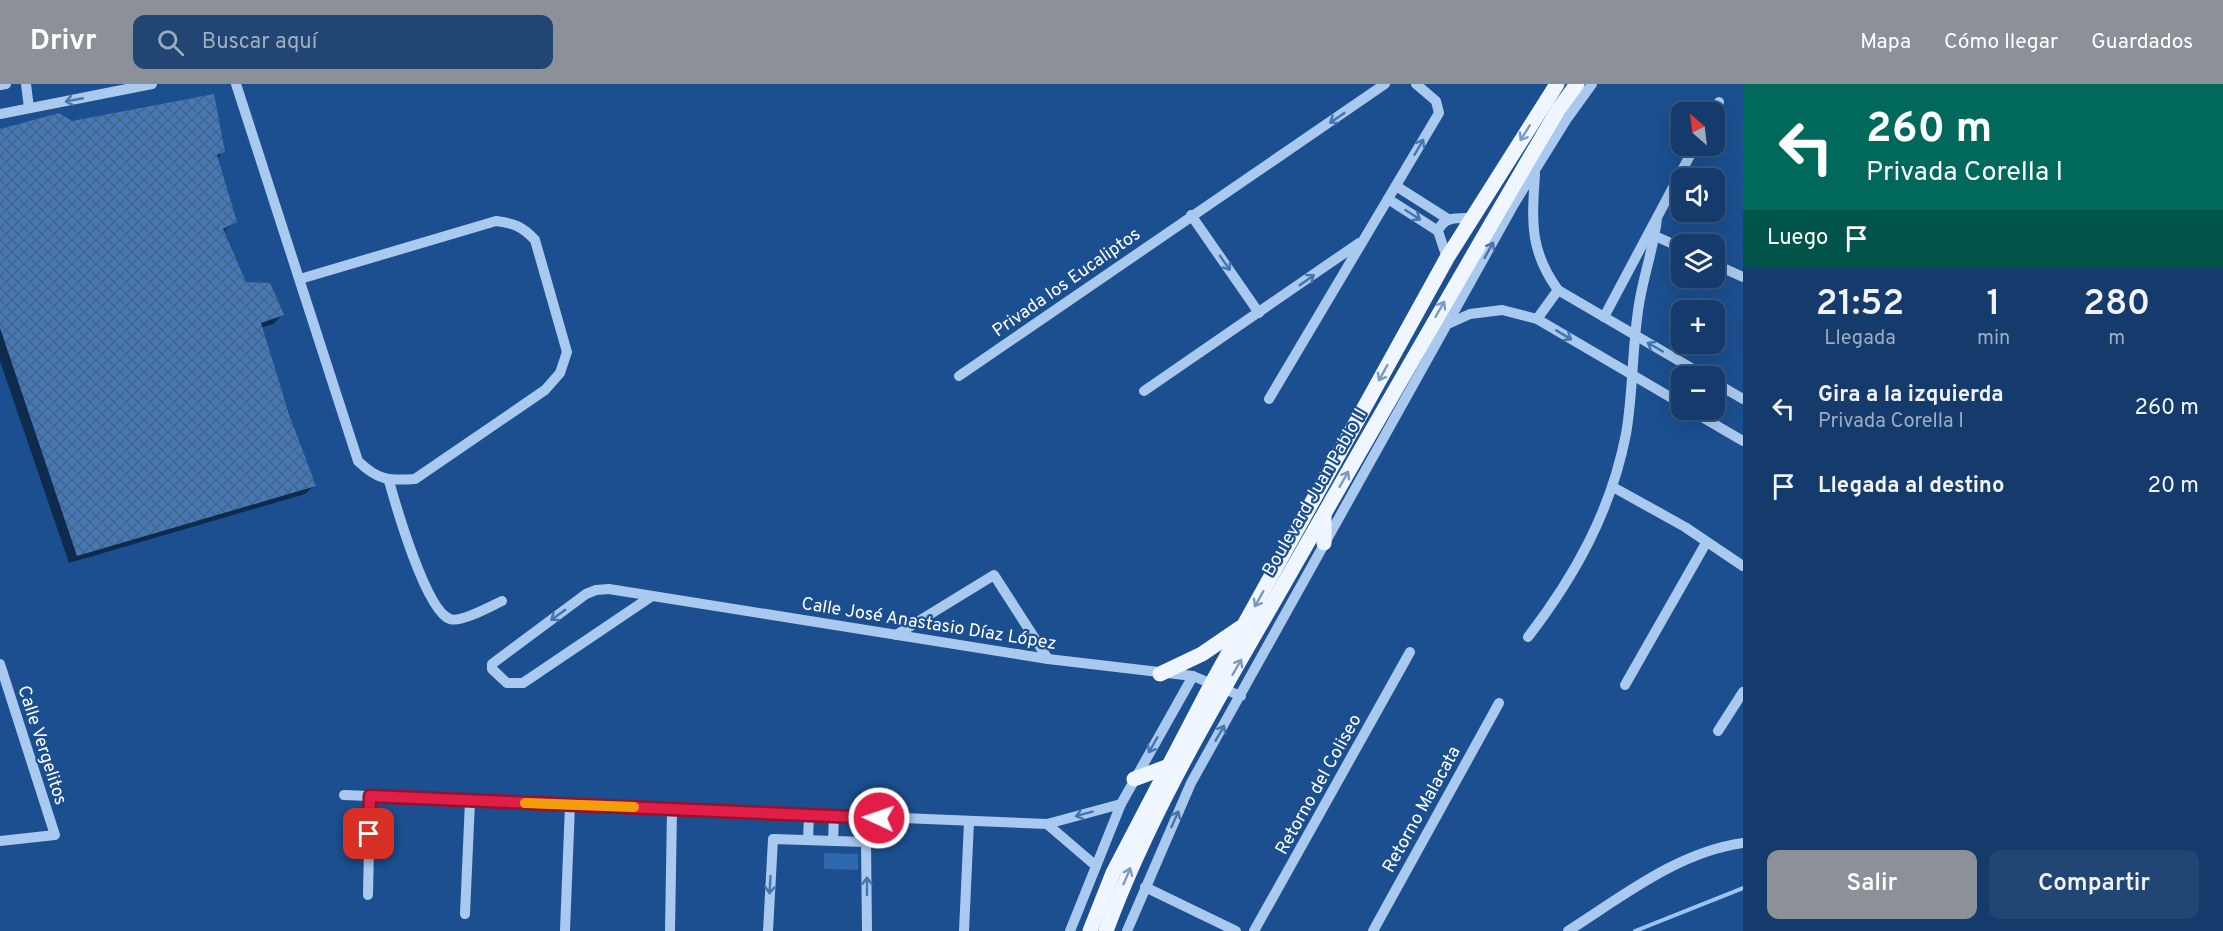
<!DOCTYPE html>
<html lang="es">
<meta charset="utf-8">
<style>
:root{--surface:#143b6b;--page:#214673;--text:#f1f3f6;--muted:#9dadc1;--line:#33557e;--accent:#8c9099}
body{margin:0;font-family:Overpass,sans-serif;background:var(--page);color:var(--text);height:100vh;display:flex;flex-direction:column;font-size:22px;white-space:nowrap}
*{box-sizing:border-box;margin:0}
p{font-size:20px;color:var(--muted)}
.icon{flex:none;width:33px;height:33px;fill:none;stroke:currentColor;stroke-width:2;stroke-linecap:round;stroke-linejoin:round}
.map{position:relative;flex:1;overflow:hidden}
.details{display:flex;flex-direction:column;background:var(--surface);width:480px}
.details>*{flex:none}
.guide{background:#00695c;color:#fff;overflow:hidden}
.needle{width:39px;rotate:332deg}
.tools{position:absolute;left:1671px;top:18px;display:grid;gap:12px}
.tools a{display:grid;place-items:center;width:54px;height:54px;border-radius:12px;background:var(--surface);box-shadow:0 6px 24px #0002,0 0 0 2px var(--line);font-size:30px}
.pin{position:absolute;display:grid;place-items:center;width:51px;height:51px;color:#fff;margin:-26px;border-radius:12px;box-shadow:0 3px 9px #0006}
.me{position:absolute;width:66px;margin:-33px;rotate:273deg;stroke-linejoin:round;filter:drop-shadow(0 0 4px #0008)}
.turn{display:flex;align-items:center;gap:21px;height:126px;padding:0 24px;font-size:27px}
.turn .icon{width:78px;height:78px;stroke-width:2.5}
.turn b{display:block;font-size:42px;line-height:51px}
.then{display:flex;align-items:center;height:57px;padding:0 24px;background:#0003;gap:12px;font-size:22px}
.eta{display:flex;justify-content:space-evenly;align-items:center;height:102px;text-align:center}
.eta b{font-size:36px;font-weight:600;line-height:42px}
.cta{display:flex;gap:12px;margin-top:auto;padding:12px 24px}
.cta a{flex:1;height:69px;border-radius:12px;background:var(--accent);color:#fff;font-size:24px;font-weight:600;line-height:69px;text-align:center}
.cta a+a{background:var(--page);color:var(--text)}
ul{padding:0;list-style:none}
li{display:flex;align-items:center;gap:18px;height:78px;padding:0 24px}
li div{flex:1}
li b{display:block;font-size:22px}
li em{font-style:normal}
header{display:flex;align-items:center;gap:36px;box-sizing:border-box;height:84px;padding:0 30px;background:var(--accent);color:#fff}
header strong{font-size:28px}
nav{display:flex;gap:33px;margin-inline-start:auto;font-size:21px}
.search{width:420px;height:54px;background:var(--page);display:flex;align-items:center;gap:15px;box-sizing:border-box;padding:0 21px;border-radius:12px;color:var(--muted);font-size:22px}
main{display:flex;flex:1;min-height:0}
.map>svg:first-child{display:block}
</style>
<header>
<strong>Drivr</strong>
<div class="search"><svg class="icon" aria-label="search" viewBox="0 0 24 24"><circle cx="10" cy="10" r="6"/><path d="M15 15l6 6"/></svg>Buscar aquí</div>
<nav><a>Mapa</a><a>Cómo llegar</a><a>Guardados</a></nav>
</header>
<main>
<div class="map">
<svg width="1743" height="847" viewBox="0 0 1743 847">
<defs>
<pattern id="building-cross-hatch" width="8" height="8" patternUnits="userSpaceOnUse" patternTransform="scale(1.5)"><rect width="8" height="8" fill="#4478b7"/><path d="M0 0l8 8M0 8l8-8" fill="none" stroke="#486282"/></pattern>
</defs>
<rect width="100%" height="100%" fill="#1b4f8f"/>
<polygon fill="#2e69ad" points="824,769 858,770 858,786 824,785"/>
<polygon fill="#0007" points="72,39 223,68 217,74 236,137 223,148 245,200 282,231 273,240 260,244 314,402 305,410 69,479 0,277 0,47"/>
<g fill="none" stroke-linecap="round" stroke-linejoin="round">
<polyline stroke="#9cc4f0" stroke-width="4" points="1635,847 1743,804"/>
</g>
<polygon fill="url(#building-cross-hatch)" points="214,10 225,68 217,71 237,138 223,145 246,198 270,199 284,231 261,239 289,330 316,402 77,472 0,244 0,45 59,29 72,37"/>
<g fill="none" stroke-linecap="round" stroke-linejoin="round">
<g stroke="#a9c9ee" stroke-width="10">
<polyline points="26,0 29,24"/>
<path d="M236,0l122,377c20,19 30,20 57,18l130,-89 15,-17 7,-21 -32,-112c-12,-13 -21,-17 -39,-19l-196,58"/>
<polyline points="0,1 6,0"/>
<polyline points="1713,28 1719,18"/>
<polyline points="0,30 152,0"/>
<path d="M1535,90c-3,47 -6,76 23,116l147,86"/>
<polyline points="1396,102 1448,135"/>
<polyline points="1388,115 1438,147"/>
<polyline points="1191,131 1259,229"/>
<polyline points="1655,152 1682,164"/>
<path d="M1447,174l-9,-27c6,-15 19,-13 34,-13"/>
<polyline points="1714,180 1743,193"/>
<polyline points="1604,233 1695,62"/>
<polyline points="1537,235 1558,206"/>
<polyline points="1450,239 1470,230 1502,226 1537,235 1682,320"/>
<polyline points="959,292 1385,0"/>
<polyline points="1714,298 1743,315"/>
<polyline points="1144,307 1359,159"/>
<polyline points="1269,315 1439,29 1436,17 1416,0"/>
<polyline points="1690,326 1743,357"/>
<path d="M389,397c7,25 37,130 61,138 11,4 41,-13 52,-18"/>
<polyline points="1613,403 1685,443 1743,482"/>
<polyline points="652,512 523,599 507,599 492,585 492,580 586,510 596,506 609,505 1048,575 1193,592 1241,612"/>
<polyline points="896,551 994,491 1048,575"/>
<path d="M1528,553c47,-61 83,-126 98,-203 7,-40 6,-82 12,-123 4,-32 16,-62 19,-93"/>
<polyline points="0,580 55,751 0,757"/>
<polyline points="1625,601 1706,459"/>
<polyline points="1718,647 1743,608"/>
<polyline points="344,711 1047,740 1121,720"/>
<polyline points="1047,740 1096,782"/>
<polyline points="808,756 809,731"/>
<polyline points="833,757 834,732"/>
<polyline points="1145,803 1236,847"/>
<polyline points="368,811 370,712"/>
<polyline points="465,830 470,717"/>
<polyline points="565,846 570,721"/>
<polyline points="670,847 672,725"/>
<polyline points="768,847 773,755 866,758 867,847"/>
<polyline points="964,847 969,738"/>
<polyline points="1070,847 1121,720 1193,592"/>
<polyline points="1127,847 1191,699 1514,120 1566,36 1592,0"/>
<polyline points="1254,847 1410,568"/>
<polyline points="1373,847 1499,619"/>
<path d="M1568,847c55,-35 110,-79 175,-88"/>
</g>
<g stroke="#f0f6ff" stroke-width="15">
<polyline points="1324,432 1324,459"/>
<polyline points="1160,590 1202,570 1240,544"/>
<polyline points="1134,695 1169,682"/>
<polyline points="1090,847 1113,789 1212,599 1447,174 1557,0"/>
<path d="M1106,847c46,-125 117,-240 183,-356 89,-155 178,-311 269,-465l19,-26"/>
</g>
</g>
<defs><path id="oneway-shaft" d="M-6 0H5M1.5-3L5.5 0L1.5 3" fill="none" stroke-width="1.6" stroke-linecap="round" stroke-linejoin="round" transform="scale(1.5)"/></defs>
<g stroke="#4674ac">
<use href="#oneway-shaft" transform="translate(74 16) rotate(169)"/>
<use href="#oneway-shaft" transform="translate(1337 34) rotate(146)"/>
<use href="#oneway-shaft" transform="translate(1419 63) rotate(-60)"/>
<use href="#oneway-shaft" transform="translate(1413 131) rotate(33)"/>
<use href="#oneway-shaft" transform="translate(1489 166) rotate(-61)"/>
<use href="#oneway-shaft" transform="translate(1225 179) rotate(55)"/>
<use href="#oneway-shaft" transform="translate(1307 196) rotate(-35)"/>
<use href="#oneway-shaft" transform="translate(1564 251) rotate(31)"/>
<use href="#oneway-shaft" transform="translate(1655 263) rotate(-150)"/>
<use href="#oneway-shaft" transform="translate(558 531) rotate(144)"/>
<use href="#oneway-shaft" transform="translate(1220 649) rotate(-60)"/>
<use href="#oneway-shaft" transform="translate(1153 661) rotate(120)"/>
<use href="#oneway-shaft" transform="translate(1084 730) rotate(165)"/>
<use href="#oneway-shaft" transform="translate(1175 735) rotate(-66)"/>
<use href="#oneway-shaft" transform="translate(770 801) rotate(93)"/>
<use href="#oneway-shaft" transform="translate(867 802) rotate(-90)"/>
</g>
<g stroke="#7b9ac1">
<use href="#oneway-shaft" transform="translate(1525 49) rotate(122)"/>
<use href="#oneway-shaft" transform="translate(1440 225) rotate(-60)"/>
<use href="#oneway-shaft" transform="translate(1383 289) rotate(119)"/>
<use href="#oneway-shaft" transform="translate(1344 395) rotate(-60)"/>
<use href="#oneway-shaft" transform="translate(1259 515) rotate(119)"/>
<use href="#oneway-shaft" transform="translate(1237 583) rotate(-60)"/>
<use href="#oneway-shaft" transform="translate(1127 792) rotate(-67)"/>
</g>
<g fill="none" stroke-linecap="round" stroke-linejoin="round">
<g stroke="#92132f" stroke-width="15">
<polyline id="route" points="369,750 370,712 879,734"/>
</g>
<use href="#route" stroke="#e11d48" stroke-width="10"/>
<polyline stroke="#f59e0b" stroke-width="10" points="525,719 634,723"/>
</g>
<g text-anchor="middle" stroke-width="4.5" stroke-linejoin="round" paint-order="stroke">
<g font-size="18" fill="#fff" stroke="#1b4f8f">
<text transform="translate(1066 198) rotate(-35)" y="6">Privada los Eucaliptos</text>
<text transform="translate(1314 408) rotate(-60)" y="6">Boulevard Juan Pablo II</text>
<text transform="translate(929 539) rotate(9)" y="6">Calle José Anastasio Díaz López</text>
<text transform="translate(43 661) rotate(72)" y="6">Calle Vergelitos</text>
<text transform="translate(1318 700) rotate(-61)" y="6">Retorno del Coliseo</text>
<text transform="translate(1421 725) rotate(-61)" y="6">Retorno Malacata</text>
</g>
</g>
</svg>
<div class="tools">
<a><svg class="needle" viewBox="-14 -14 28 28"><path d="M0-13l5 13h-10z" fill="#e53935"/><path d="M0 13l5-13h-10z" fill="#9dadc1"/></svg></a>
<a><svg class="icon" aria-label="sound" viewBox="0 0 24 24"><path d="M4 9h4l5-4v14l-5-4H4zM17 9q2 3 0 6"/></svg></a>
<a><svg class="icon" aria-label="layers" viewBox="0 0 24 24"><path d="M12 4l9 5-9 5-9-5zM3 14l9 5 9-5"/></svg></a>
<a>+</a>
<a>−</a>
</div>
<div class="pin" style="left:369px;top:750px;background:#d93025"><svg class="icon" aria-label="arrive" viewBox="0 0 24 24"><path d="M6 21V4h12l-3 4 3 4H6"/></svg></div>
<svg class="me" style="left:879px;top:734px" viewBox="-20 -20 40 40"><circle r="17" fill="#e11d48" stroke="#fff" stroke-width="3"/><path d="M0-11L8 9 0 5-8 9z" fill="#fff"/></svg>
</div>
<section class="details">
<div class="guide">
<div class="turn"><svg class="icon" aria-label="left" viewBox="0 0 24 24"><path d="M17 20v-9H6M10 6l-5 5 5 5"/></svg><div><b>260 m</b>Privada Corella I</div></div>
<div class="then">Luego<svg class="icon" aria-label="arrive" viewBox="0 0 24 24"><path d="M6 21V4h12l-3 4 3 4H6"/></svg></div>
</div>
<div class="eta">
<div><b>21:52</b><p>Llegada</p></div>
<div><b>1</b><p>min</p></div>
<div><b>280</b><p>m</p></div>
</div>
<ul>
<li><svg class="icon" aria-label="left" viewBox="0 0 24 24"><path d="M17 20v-9H6M10 6l-5 5 5 5"/></svg><div><b>Gira a la izquierda</b><p>Privada Corella I</p></div><em>260 m</em></li>
<li><svg class="icon" aria-label="arrive" viewBox="0 0 24 24"><path d="M6 21V4h12l-3 4 3 4H6"/></svg><div><b>Llegada al destino</b></div><em>20 m</em></li>
</ul>
<div class="cta"><a>Salir</a><a>Compartir</a></div>
</section>
</main>
